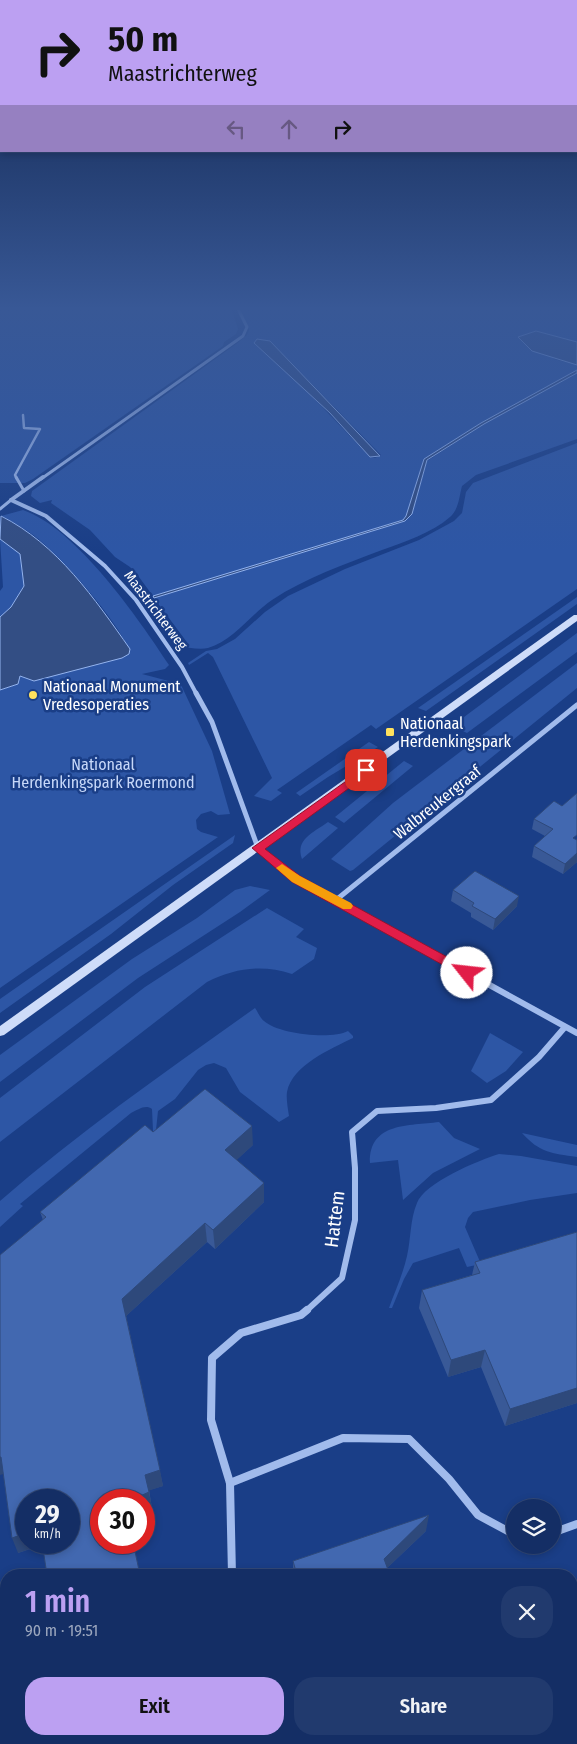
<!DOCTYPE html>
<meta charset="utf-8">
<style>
:root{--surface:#142e65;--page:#213a6e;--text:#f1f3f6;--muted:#9da8bf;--line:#334a79;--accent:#bca0f2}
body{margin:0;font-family:"Fira Sans Condensed",sans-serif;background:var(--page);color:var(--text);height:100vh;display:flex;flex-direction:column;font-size:19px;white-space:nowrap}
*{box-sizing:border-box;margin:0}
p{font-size:16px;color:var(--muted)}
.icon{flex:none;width:28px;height:28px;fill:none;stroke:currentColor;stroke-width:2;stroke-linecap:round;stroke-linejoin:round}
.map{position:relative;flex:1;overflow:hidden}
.side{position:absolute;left:0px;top:1569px;width:578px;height:176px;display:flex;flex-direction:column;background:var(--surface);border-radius:20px 20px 0 0;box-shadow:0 2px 8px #0003,0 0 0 1px var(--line)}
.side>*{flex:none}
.hud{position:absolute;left:0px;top:0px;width:578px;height:152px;box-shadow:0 2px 8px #0003,0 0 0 1px var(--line);background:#bca0f2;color:#111;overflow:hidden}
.controls{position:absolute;left:506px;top:1499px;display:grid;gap:10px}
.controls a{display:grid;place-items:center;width:55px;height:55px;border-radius:50%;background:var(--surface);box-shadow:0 2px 8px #0003,0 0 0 1px var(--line);font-size:25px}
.speed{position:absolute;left:15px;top:1489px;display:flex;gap:10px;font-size:25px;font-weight:700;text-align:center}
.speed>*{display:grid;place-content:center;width:65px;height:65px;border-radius:50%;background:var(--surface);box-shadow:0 2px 8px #0003,0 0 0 1px var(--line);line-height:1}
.speed small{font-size:12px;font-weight:400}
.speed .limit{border:8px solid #d22;background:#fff;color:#111}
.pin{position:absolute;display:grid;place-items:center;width:42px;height:42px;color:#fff;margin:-21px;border-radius:10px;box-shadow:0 2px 8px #0006}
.me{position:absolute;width:55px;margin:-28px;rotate:299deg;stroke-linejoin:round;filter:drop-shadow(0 0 4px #0008)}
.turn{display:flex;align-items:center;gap:18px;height:105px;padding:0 25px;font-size:22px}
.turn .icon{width:65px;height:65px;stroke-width:2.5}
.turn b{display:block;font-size:35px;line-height:42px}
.lanes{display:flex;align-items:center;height:48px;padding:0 25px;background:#0003;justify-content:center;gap:25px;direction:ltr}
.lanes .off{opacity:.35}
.round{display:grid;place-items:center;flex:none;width:52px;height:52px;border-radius:20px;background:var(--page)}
.overview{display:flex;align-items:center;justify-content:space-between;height:85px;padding:0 25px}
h1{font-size:30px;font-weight:600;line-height:38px;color:var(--accent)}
.cta{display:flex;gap:10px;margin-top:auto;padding:10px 25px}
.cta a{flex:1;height:58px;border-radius:20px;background:var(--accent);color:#111;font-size:20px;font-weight:600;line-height:58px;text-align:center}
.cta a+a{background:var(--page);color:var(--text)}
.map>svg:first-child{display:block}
</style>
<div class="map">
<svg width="577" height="1744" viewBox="0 0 577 1744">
<rect width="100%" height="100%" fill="#1a3e87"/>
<g fill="#2d56a5" fill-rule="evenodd">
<polygon points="0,307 231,307 238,329 236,334 224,342 223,346 33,479 25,483 0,483"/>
<path d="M239,307h338v35l-41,-11 18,28 23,6v5l-96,53 -57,36 -18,58 -3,3 -250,76 -14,-19 -9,-10 -15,-10 -25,-27 -39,-27 1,-3 -12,3 -9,-7 1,-5 204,-147 11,-9 2,-5zM257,339l13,2 111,114 -6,3 -5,-1z"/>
<path d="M577,373v66l-101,36 -14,11c-3,11 -3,23 -12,31 -18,16 -46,25 -68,33 -37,14 -77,28 -110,50 -21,14 -39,41 -64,48 -9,2 -21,-1 -30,-1l-2,-2h13l-35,-47 251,-77 7,-7 15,-53 57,-37z"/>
<polygon points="577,443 577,589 376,729 371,725 277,790 282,793 271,801 254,796 272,778 213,657 208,653 189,665 188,663 206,651 217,649 235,639 265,612 288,596 345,569 419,540 454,521 462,513 466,492 473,483"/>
<path d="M23,510c53,18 116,109 146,155l-4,4 -23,5 38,10 2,3 30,64 18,63 -12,1 -7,-4 -10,3 -5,6 1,9 4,3 17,5 -218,151v-298l18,-6 2,-8 14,5 96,-30c-15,-33 -64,-89 -93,-113 -11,-9 -23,-15 -36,-22z"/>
<polygon points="0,539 20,554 24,585 11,607 0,617 0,591 3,587"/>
<polygon points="577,597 577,604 426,711 418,708"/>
<polygon points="577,633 577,652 467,733 452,726"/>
<polygon points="577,663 577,688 353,870 350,871 331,859 393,803"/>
<polygon points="369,742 378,747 328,777 300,796 296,793"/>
<polygon points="404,761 413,766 344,823 335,817"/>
<path d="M328,822l10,6 -36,31c-7,-20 11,-26 26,-37z"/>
<polygon points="235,835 233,843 173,885 111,934 0,1013 0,999"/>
<polygon points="250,886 270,890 240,912 138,978 0,1082 0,1055 132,959 197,918 235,890"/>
<path d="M267,908l37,21 -8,8 21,11 -3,11 -22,15c-30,-10 -57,-6 -85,8l-207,160v-44l145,-111z"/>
<path d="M255,1008c3,4 5,10 9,13 14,13 67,19 84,10l5,5v2c-22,11 -61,27 -66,54 -1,7 1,17 2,24l-10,6 -39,-30 -14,-24 -12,-5 -8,2 -8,5 -23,29 -17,12 -2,19 -6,4 3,-3 -1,-22c-7,-5 -14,1 -21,4l-111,91 3,2 -23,21v-26c80,-70 168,-131 255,-193z"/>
<polygon points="490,1033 523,1052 506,1071 487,1083 471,1071"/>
<path d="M439,1122l15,16 26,11 -47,24 -30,27 -5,-40 -28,3c-1,-41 39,-37 69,-41z"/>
<path d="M522,1133l55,12v12c-26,-4 -37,-4 -55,-24z"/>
<path d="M499,1154l22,2 56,10v27l-47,7 -57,12 -5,6 -3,9 16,37 -14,3 -8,-19 -46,15 -9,16 -12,29h-3c6,-17 14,-34 18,-52 4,-17 3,-37 10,-53 7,-20 62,-43 82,-49z"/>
<polygon points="577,1608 577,1744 566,1744 564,1739 571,1739 571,1609"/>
<polygon points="6,1705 6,1739 10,1739 13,1744 0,1744 0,1709"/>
</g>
<g fill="#334e84" stroke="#94b4ef">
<polygon points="536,331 577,342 577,365 532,351 518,337"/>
<polygon points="257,339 270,341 380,456 370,457 330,413 254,343"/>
<polygon points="577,370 577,373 484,424 427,460 412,514 405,521 154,598 153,596 403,520 406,516 424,459 481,423"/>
<path d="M1,516c56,28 94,83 129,133l-1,5 -7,4 -88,23 -14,-5 -2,8 -18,6v-73l11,-10 13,-21 -4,-32 -20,-15z"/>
</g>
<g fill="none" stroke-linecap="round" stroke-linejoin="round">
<polyline stroke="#a1bbec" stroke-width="2.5" points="17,479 15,475 40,429 24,428 23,415"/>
<g stroke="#a1bbec" stroke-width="3">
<polyline points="16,477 24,491"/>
<polyline points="0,509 11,500"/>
</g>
<polyline stroke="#a1bbec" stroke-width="3" points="41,479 243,336 247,327 237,307"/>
<g stroke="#a1bbec" stroke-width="4">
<polyline points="11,500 46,516 105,566 136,600 182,667 197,695"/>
<polyline points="11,500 43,477"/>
</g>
<g stroke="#a1bbec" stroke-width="5">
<polyline points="196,693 212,722 258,848 296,879 457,967"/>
<polyline points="336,900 577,705"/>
</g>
<g stroke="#a1bbec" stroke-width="6">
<polyline points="455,966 577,1033"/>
<polyline points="306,1311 342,1278 355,1220 355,1168 352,1132 377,1111 436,1108 491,1100 539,1057 565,1027"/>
</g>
<g stroke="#a1bbec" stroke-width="8">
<polyline points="230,1483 343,1438 409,1439 449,1479 478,1515 515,1535"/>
<polyline points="552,1533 577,1524"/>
<polyline points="232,1575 230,1483 211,1420 212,1358 241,1333 301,1315 307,1310"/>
<polyline points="178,1744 179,1739"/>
</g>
<polygon fill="#cedcf9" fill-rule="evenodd" points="574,615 577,615 577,621 4,1035 0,1036 0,1026"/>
</g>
<g fill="#395997">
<polygon points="562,806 577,862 563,874 532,857 534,846 545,836 532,829 534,819"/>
<polygon points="453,890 517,906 493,930 471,917 471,913 451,901"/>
<polygon points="253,1145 236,1160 264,1202 215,1249 207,1242 126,1316 163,1486 149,1490 152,1508 144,1512 144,1500 42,1545 18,1553 43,1220 40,1212"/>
<polygon points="577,1232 577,1403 505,1426 481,1367 448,1377 419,1308 422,1290 472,1275 475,1262"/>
<polygon points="426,1531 387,1568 390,1575 293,1575 293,1561"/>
<polygon points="292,1739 493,1739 495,1744 294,1744"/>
</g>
<g fill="#2e497b">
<polygon points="577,853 577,862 563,874 565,864"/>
<polygon points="519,896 517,906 493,930 495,919"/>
<polygon points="252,1126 253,1145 226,1170 225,1150"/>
<polygon points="264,1183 264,1202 215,1249 213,1230"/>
<polygon points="205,1223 207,1242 125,1317 122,1299"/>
<polygon points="485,1350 481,1367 448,1377 451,1360"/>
<polygon points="577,1377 577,1403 505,1426 510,1409"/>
<polygon points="0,1457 1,1457 7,1473 0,1475"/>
<polygon points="160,1470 163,1486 148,1491 145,1475"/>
<polygon points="149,1492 152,1508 144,1512 144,1500 131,1500"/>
<polygon points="429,1515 426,1531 382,1573 384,1559"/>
<polygon points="26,1533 26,1542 45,1542 45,1544 18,1553 12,1538"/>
</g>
<g fill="#4268b0" stroke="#2e497b">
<polygon points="577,793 577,835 573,838 577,840 577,853 565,864 534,846 553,829 534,819 554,801 562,806"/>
<polygon points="475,871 519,896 495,919 472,906 474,903 453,890"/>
<polygon points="205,1089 252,1126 225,1150 264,1183 213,1230 205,1223 122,1299 160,1470 145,1475 149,1492 131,1500 101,1500 101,1542 133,1542 140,1575 47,1575 42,1542 69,1542 69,1500 26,1500 26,1533 12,1538 1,1457 0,1457 0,1255 46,1217 40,1212 145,1125 153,1132"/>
<polygon points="577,1232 577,1388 510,1409 485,1350 451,1360 422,1290 480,1273 475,1262"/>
<polygon points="429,1515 384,1559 390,1575 297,1575 293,1561"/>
<polygon points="295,1739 493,1739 495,1744 297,1744"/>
</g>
<linearGradient id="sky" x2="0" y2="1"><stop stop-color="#0e224a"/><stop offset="0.56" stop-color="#385896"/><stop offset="1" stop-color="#385896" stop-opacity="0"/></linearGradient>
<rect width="577" height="551" fill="url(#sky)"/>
<polygon fill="#e11d48" stroke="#92132f" points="366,767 371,770 370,773 265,849 300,876 471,970 473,973 471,976 463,976 292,882 252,848"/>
<polygon fill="#f59e0b" points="282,864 300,876 351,903 353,906 351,909 343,909 292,882 276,868"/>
<g fill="#ffe15d" stroke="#1a3e87" stroke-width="2">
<circle cx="33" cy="695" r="5"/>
<rect x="385" y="727" width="10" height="10" rx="2.5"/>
</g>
<g text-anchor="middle" stroke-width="5" stroke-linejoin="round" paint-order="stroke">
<g font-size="14" fill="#fff" stroke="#1a3e87">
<text transform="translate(156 610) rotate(53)" y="5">Maastrichterweg</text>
</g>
<g font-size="16" fill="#fff" stroke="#1a3e87" text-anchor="start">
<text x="43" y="692">Nationaal Monument<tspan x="43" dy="18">Vredesoperaties</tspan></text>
<text x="400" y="729">Nationaal<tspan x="400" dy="18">Herdenkingspark</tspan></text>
</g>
<g font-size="16" fill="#c7d8f9" stroke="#1a3e87">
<text x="103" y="770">Nationaal<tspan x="103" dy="18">Herdenkingspark Roermond</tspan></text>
</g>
<g font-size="16" fill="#fff" stroke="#1a3e87">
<text transform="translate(437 802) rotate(-39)" y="6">Walbreukergraaf</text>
</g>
<g font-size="19" fill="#fff" stroke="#1a3e87">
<text transform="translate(334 1219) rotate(-83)" y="7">Hattem</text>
</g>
</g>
</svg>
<div class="controls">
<a><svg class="icon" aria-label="layers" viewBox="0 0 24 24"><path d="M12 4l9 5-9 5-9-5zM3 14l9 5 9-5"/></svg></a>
</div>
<div class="speed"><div>29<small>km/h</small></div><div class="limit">30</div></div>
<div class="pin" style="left:366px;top:770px;background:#d93025"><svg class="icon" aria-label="arrive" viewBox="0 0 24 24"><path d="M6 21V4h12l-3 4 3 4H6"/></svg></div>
<svg class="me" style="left:467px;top:973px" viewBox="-20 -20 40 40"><circle r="19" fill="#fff"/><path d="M0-13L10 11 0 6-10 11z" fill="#e11d48"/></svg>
<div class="hud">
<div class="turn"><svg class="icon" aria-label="right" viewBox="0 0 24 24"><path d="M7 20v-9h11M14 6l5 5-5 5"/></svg><div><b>50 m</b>Maastrichterweg</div></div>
<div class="lanes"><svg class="icon off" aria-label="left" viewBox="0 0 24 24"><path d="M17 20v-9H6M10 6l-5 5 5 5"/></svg><svg class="icon off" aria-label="ahead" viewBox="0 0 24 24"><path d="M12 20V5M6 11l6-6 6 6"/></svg><svg class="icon" aria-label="right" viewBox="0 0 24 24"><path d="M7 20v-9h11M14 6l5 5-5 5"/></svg></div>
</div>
<section class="side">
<div class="overview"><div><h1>1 min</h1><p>90 m · 19:51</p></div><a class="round"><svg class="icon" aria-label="close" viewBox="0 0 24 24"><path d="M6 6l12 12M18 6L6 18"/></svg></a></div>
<div class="cta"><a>Exit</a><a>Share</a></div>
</section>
</div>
